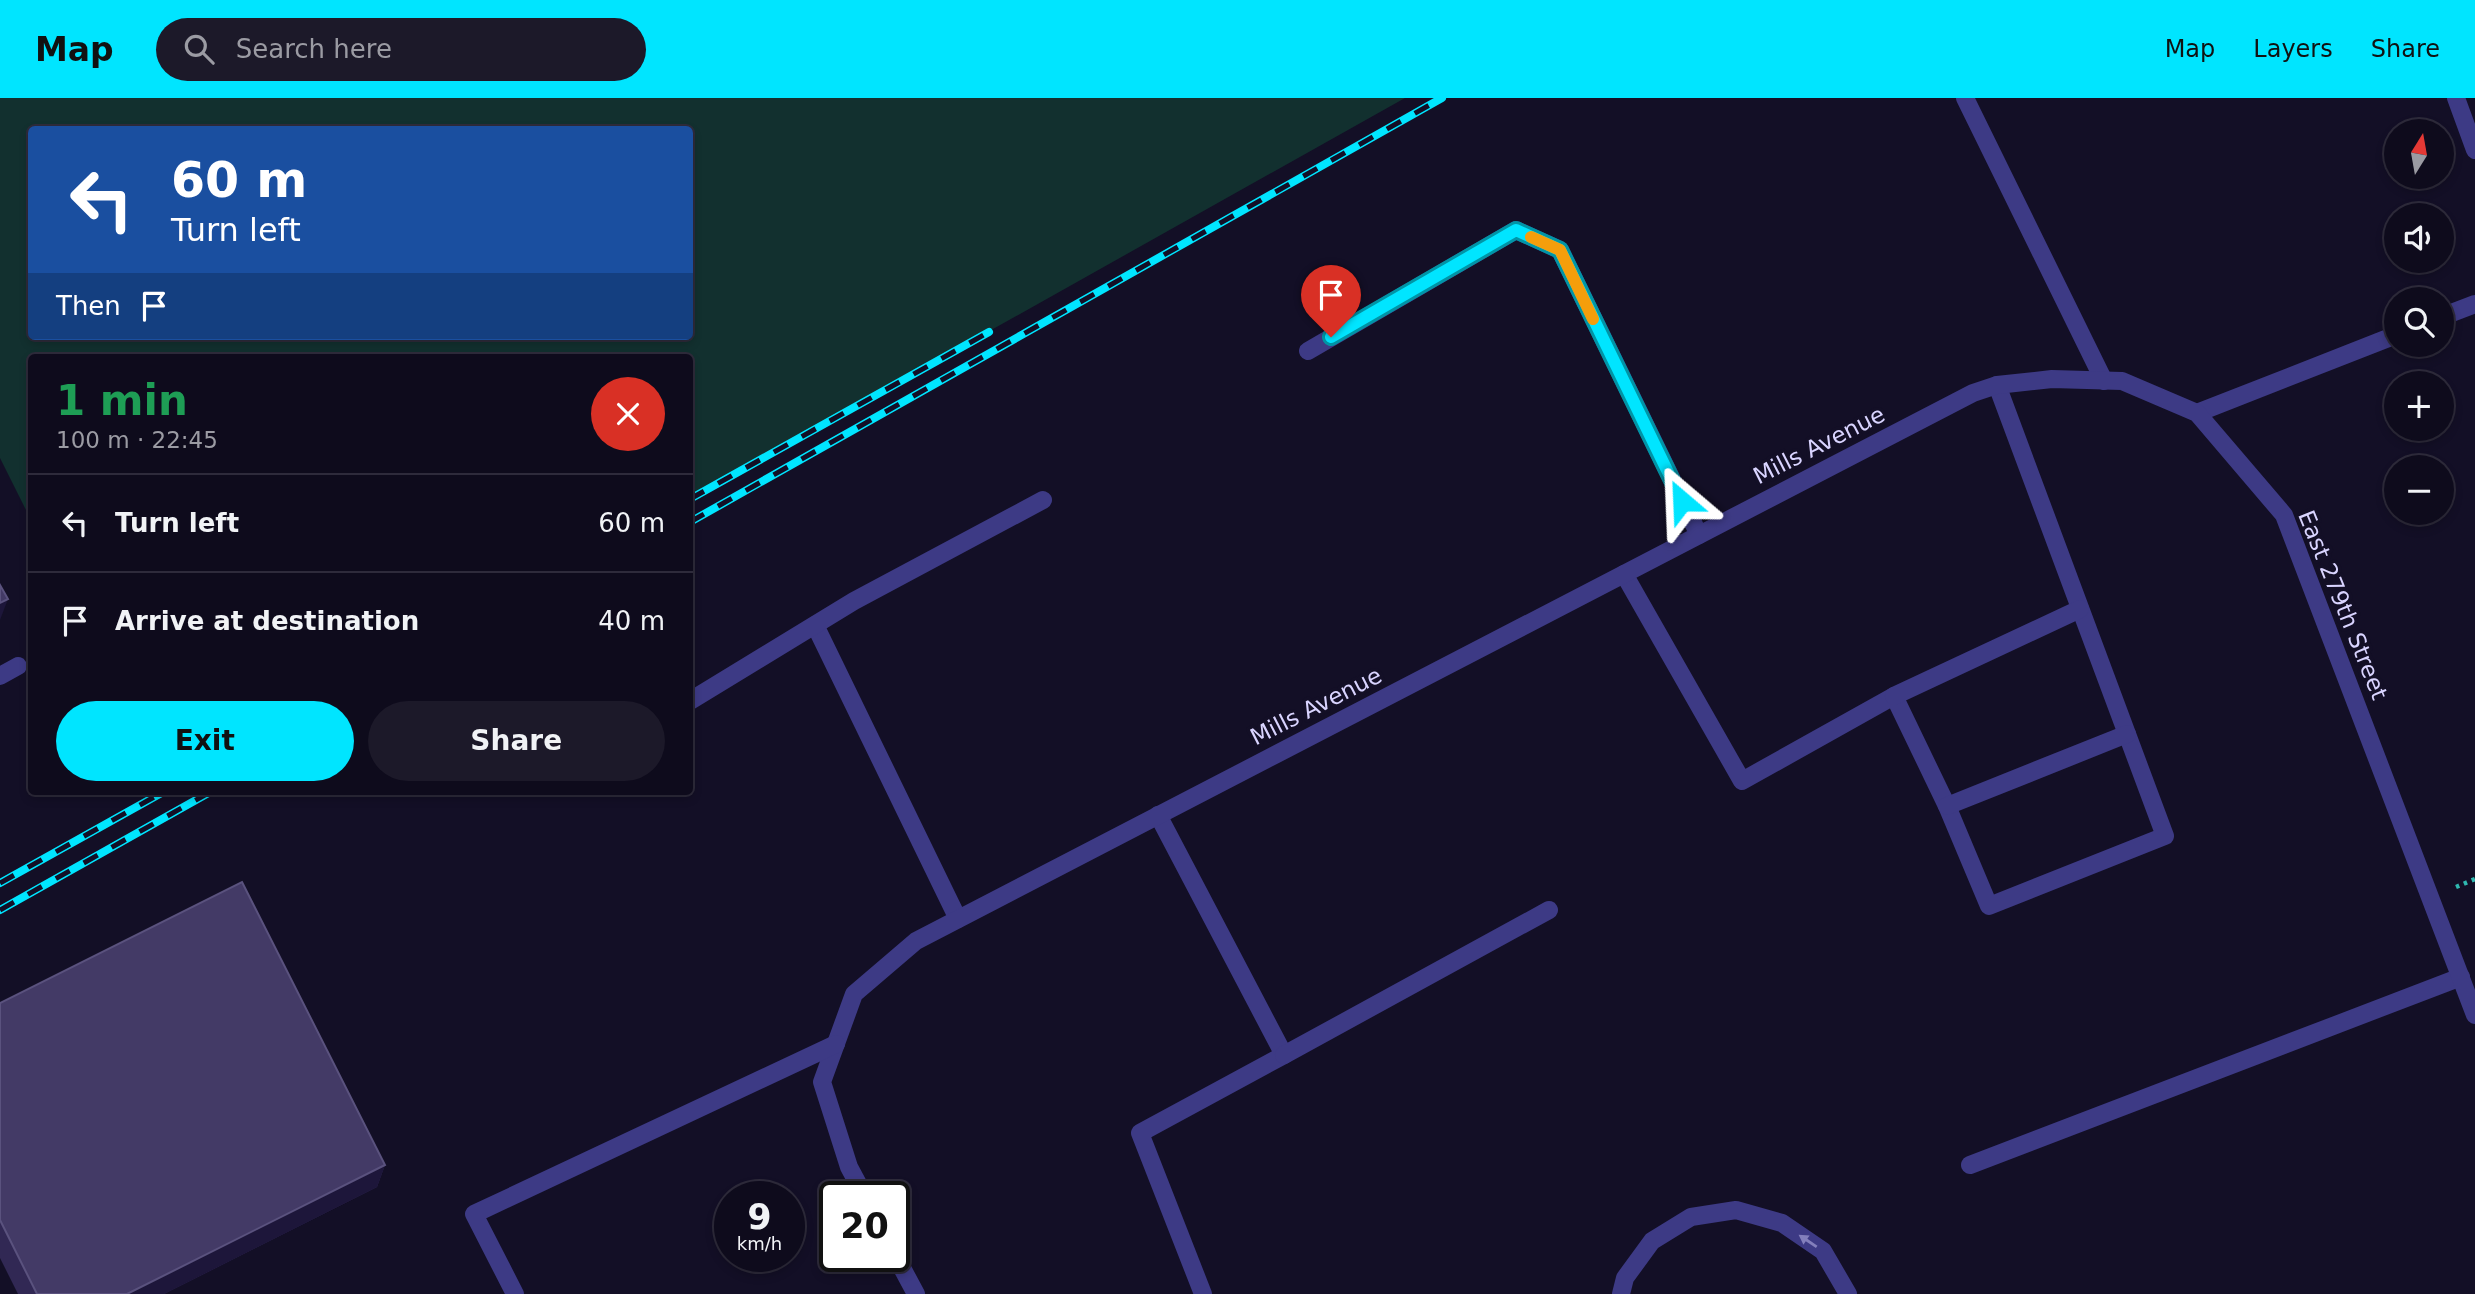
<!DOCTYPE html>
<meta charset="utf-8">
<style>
:root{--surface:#0e0b1c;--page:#1c1929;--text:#f1f3f6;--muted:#9b9ba3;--line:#2e2b3b;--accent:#00e5ff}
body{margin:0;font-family:"DejaVu Sans",sans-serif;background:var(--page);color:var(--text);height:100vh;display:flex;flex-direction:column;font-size:26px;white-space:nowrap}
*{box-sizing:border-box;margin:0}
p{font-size:23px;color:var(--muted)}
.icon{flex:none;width:38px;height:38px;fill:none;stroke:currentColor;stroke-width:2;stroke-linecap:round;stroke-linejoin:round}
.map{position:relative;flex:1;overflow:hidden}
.panel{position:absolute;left:28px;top:256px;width:665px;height:441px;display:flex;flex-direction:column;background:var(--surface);border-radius:7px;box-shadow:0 4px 10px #0003,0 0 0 2px var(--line)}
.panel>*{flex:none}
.guide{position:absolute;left:28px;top:28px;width:665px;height:214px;border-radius:7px;box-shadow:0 4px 10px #0003,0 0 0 2px var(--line);background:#1a4fa0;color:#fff;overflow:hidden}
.needle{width:46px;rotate:11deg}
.tools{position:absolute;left:2384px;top:21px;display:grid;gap:14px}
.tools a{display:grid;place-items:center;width:70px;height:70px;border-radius:50%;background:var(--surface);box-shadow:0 4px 10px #0003,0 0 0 2px var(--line);font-size:35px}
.speed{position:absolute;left:714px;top:1083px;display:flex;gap:14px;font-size:35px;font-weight:700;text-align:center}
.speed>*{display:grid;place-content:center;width:91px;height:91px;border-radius:50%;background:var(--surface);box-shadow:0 4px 10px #0003,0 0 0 2px var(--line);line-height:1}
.speed small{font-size:18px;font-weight:400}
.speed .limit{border:4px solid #111;border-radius:10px;background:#fff;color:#111}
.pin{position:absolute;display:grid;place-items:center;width:60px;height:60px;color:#fff;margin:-72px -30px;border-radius:50% 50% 50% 0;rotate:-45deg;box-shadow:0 0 7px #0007}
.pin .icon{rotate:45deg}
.me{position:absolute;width:77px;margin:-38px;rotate:334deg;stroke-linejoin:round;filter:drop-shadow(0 0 5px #0008)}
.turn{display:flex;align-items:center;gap:24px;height:147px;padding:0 28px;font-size:32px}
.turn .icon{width:91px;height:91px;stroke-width:2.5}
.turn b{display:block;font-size:49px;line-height:60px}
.then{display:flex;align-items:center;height:66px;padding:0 28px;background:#0003;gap:14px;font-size:26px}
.round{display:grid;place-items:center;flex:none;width:74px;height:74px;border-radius:37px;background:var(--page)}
.overview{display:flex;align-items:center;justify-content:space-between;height:119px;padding:0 28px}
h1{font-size:42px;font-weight:700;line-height:52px;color:#1e9e55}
.cta{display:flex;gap:14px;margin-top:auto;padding:14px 28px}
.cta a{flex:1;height:80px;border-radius:42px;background:var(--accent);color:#111;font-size:28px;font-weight:700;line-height:80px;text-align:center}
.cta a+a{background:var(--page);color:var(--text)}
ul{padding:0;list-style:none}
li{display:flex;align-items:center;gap:21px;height:98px;padding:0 28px;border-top:2px solid var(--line)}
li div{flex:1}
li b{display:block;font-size:26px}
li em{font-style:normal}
header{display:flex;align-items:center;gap:42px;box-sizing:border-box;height:98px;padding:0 35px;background:var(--accent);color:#111}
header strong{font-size:33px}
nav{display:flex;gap:38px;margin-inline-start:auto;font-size:24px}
.search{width:490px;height:63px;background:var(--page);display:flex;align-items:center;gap:18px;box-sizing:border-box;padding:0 24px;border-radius:38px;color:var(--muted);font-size:26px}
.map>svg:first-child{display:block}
</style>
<header>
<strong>Map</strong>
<div class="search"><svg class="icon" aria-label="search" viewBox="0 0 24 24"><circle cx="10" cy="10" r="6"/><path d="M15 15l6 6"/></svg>Search here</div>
<nav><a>Map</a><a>Layers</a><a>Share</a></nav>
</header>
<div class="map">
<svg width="2475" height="1196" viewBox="0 0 2475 1196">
<rect width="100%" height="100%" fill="#130f26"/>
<path fill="#12302f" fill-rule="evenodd" d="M0,0h1405l-715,401v-142h-658l-1,163 -31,-62zM32,32h658v206h-658z"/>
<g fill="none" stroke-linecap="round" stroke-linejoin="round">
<polyline stroke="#2fb8b0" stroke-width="4.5" stroke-dasharray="3.5 5" stroke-linecap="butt" points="2456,789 2475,781"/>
<g stroke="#3d3a85" stroke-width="18">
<polyline points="1965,0 2104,283"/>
<polyline points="2456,0 2475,52"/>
<polyline points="2441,219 2475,206"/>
<polyline points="1308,253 1516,132 1560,152 1699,437"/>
<polyline points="2197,315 2396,237"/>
<polyline points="1624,476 1742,683 1894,598 1947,708 1989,808 2165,738 1997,287"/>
<polyline points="815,527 958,821"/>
<polyline points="0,578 18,568"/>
<polyline points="1894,598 2080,511"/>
<polyline points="690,603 854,503 1043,402"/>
<polyline points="1947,708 2127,636"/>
<polyline points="1158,717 1284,957 1140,1035 1203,1196"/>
<polyline points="1284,957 1549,812"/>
<polyline points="1970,1067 2461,879"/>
<polyline points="865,1099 849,1069 822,984 854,896 916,843 1973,295 1997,287 2052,281 2122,283 2197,315 2284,417 2475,917"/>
<polyline points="894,1155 916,1196"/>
<polyline points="515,1196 474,1116 836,946"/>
<polyline points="1621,1196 1625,1180 1652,1143 1691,1119 1736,1112 1782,1125 1823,1153 1848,1196"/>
</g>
<g stroke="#00e5ff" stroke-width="8">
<g id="rail">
<polyline points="690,401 989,234"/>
<polyline points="690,424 1442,0"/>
<polyline points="0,785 165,693"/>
<polyline points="0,812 212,693"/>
</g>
</g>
<use href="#rail" stroke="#130f26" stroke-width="5" stroke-dasharray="16" stroke-linecap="butt"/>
</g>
<polygon fill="#312854" points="0,905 385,1067 377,1089 164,1196 18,1196 0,1160"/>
<g fill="#1d163a">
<polygon points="8,501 0,522 0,505"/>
<polygon points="385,1067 377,1089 164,1196 127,1196"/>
</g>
<g fill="#433a66" stroke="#5a527e" stroke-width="2">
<polygon points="0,487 8,501 0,505"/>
<polygon points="242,784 385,1067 127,1196 37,1196 0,1122 0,905"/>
</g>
<defs><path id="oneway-solid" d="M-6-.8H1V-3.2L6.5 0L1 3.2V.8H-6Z" transform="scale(1.75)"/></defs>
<use fill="#837fbc" href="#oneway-solid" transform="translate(1808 1143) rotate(-146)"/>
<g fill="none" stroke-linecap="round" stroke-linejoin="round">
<g stroke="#0095a6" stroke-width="18">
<polyline id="route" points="1331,239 1516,132 1560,152 1682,403"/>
</g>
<use href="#route" stroke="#00e5ff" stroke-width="12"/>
<polyline stroke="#f59e0b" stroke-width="12" points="1531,139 1560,152 1593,221"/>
</g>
<g text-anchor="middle" stroke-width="7" stroke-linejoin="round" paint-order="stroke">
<g font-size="23" fill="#d9d4ff" stroke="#130f26">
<text transform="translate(1819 347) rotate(-27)" y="8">Mills Avenue</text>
<text transform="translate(2343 507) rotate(68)" y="8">East 279th Street</text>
<text transform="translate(1316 608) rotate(-27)" y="8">Mills Avenue</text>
</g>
</g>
</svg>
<div class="tools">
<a><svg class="needle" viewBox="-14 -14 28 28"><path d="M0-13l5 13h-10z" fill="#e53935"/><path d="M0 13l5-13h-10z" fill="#9b9ba3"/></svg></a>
<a><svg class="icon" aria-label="sound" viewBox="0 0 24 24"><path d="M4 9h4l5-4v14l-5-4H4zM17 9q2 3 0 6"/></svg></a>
<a><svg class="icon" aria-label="search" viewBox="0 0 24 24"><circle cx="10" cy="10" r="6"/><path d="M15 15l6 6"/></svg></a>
<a>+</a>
<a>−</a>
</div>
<div class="speed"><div>9<small>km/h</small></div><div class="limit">20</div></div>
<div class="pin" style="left:1331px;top:239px;background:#d93025"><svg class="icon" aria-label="arrive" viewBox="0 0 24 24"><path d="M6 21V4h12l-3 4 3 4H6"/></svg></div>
<svg class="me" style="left:1682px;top:403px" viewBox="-20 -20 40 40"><path d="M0-17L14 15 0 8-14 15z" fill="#00e5ff" stroke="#fff" stroke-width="4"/></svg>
<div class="guide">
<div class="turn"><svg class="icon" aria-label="left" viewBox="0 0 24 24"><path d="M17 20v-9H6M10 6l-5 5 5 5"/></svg><div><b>60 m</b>Turn left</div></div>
<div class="then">Then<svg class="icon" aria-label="arrive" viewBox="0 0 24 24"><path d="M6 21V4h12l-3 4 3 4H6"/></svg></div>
</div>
<section class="panel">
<div class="overview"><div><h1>1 min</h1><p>100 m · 22:45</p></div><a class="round" style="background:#d93025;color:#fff"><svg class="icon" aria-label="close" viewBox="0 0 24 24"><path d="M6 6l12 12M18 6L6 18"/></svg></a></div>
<ul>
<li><svg class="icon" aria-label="left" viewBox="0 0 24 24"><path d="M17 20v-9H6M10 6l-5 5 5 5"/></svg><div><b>Turn left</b></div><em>60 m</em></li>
<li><svg class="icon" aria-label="arrive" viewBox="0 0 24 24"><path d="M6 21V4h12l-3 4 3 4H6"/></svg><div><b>Arrive at destination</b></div><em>40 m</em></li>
</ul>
<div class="cta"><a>Exit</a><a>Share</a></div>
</section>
</div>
